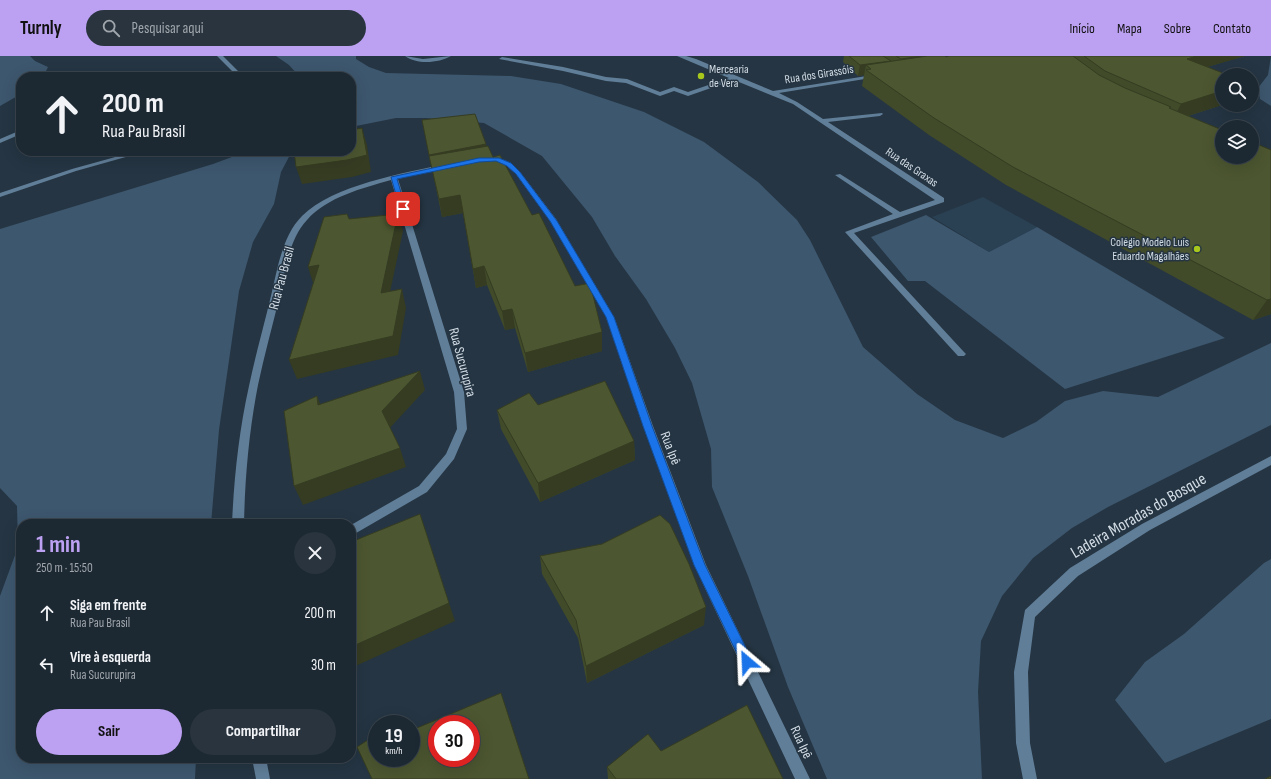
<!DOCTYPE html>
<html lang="pt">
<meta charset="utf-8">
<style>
:root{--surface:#1c2832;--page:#29343e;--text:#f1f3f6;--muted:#a0a6ac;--line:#3a444d;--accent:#bca0f2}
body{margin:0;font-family:"Sofia Sans Condensed",sans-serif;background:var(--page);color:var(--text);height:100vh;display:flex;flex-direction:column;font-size:15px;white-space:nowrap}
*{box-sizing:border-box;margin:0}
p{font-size:13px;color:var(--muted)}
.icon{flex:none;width:22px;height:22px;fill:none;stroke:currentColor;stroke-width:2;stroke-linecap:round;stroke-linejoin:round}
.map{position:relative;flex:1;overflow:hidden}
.details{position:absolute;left:16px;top:463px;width:340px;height:244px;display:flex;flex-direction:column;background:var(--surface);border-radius:16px;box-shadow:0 4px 16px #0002,0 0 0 1px var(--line)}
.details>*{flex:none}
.hud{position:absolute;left:16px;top:16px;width:340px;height:84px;border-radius:16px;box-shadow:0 4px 16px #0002,0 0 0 1px var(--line);background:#1c2832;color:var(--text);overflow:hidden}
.buttons{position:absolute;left:1215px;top:12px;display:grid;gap:8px}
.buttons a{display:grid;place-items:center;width:44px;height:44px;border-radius:50%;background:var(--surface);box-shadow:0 4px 16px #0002,0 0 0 1px var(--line);font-size:20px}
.speed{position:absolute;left:368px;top:659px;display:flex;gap:8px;font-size:20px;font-weight:700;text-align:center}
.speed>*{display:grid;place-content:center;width:52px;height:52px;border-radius:50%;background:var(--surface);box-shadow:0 4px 16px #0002,0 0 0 1px var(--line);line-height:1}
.speed small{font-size:10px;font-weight:400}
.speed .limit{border:6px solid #d22;background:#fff;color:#111}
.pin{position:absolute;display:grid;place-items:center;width:34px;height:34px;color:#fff;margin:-17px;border-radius:8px;box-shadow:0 2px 6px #0006}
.me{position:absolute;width:44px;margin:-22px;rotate:334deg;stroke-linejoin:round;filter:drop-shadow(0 0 3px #0008)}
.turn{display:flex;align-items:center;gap:14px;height:84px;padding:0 20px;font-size:18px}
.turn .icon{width:52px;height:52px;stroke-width:2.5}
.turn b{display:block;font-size:28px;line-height:34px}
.round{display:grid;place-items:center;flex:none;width:42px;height:42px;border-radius:21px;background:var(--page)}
.summary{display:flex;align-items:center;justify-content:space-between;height:68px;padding:0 20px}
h1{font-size:24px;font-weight:700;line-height:30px;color:var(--accent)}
.action{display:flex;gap:8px;margin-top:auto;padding:8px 20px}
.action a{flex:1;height:46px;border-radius:24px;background:var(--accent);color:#111;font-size:16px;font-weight:700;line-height:46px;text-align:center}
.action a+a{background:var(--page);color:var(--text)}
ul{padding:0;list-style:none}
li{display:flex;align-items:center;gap:12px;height:52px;padding:0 20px}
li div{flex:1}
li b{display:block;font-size:15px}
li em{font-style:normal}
header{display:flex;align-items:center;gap:24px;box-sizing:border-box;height:56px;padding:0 20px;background:var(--accent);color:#111}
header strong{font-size:19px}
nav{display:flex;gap:22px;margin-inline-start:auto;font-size:14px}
.search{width:280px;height:36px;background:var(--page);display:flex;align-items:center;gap:10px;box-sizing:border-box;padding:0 14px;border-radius:22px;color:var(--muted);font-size:15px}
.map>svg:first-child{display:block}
</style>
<header>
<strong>Turnly</strong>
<div class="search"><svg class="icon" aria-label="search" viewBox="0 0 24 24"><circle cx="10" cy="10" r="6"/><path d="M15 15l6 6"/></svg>Pesquisar aqui</div>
<nav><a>Início</a><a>Mapa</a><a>Sobre</a><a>Contato</a></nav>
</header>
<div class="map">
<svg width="1271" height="723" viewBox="0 0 1271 723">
<rect width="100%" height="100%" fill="#253543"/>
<polygon fill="#2a4053" points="983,141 1037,171 989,196 932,161"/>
<g fill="#3d576e">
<polygon points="0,0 30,0 35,5 48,11 43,21 21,21 21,38 0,50"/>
<polygon points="276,0 356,0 356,3 369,11 386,17 511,20 561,28 644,56 704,86 758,126 797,164 810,184 863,291 917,338 955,364 1003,382 1036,366 1065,345 1103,335 1158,341 1271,287 1271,369 1108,451 1072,472 1033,502 1002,540 981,585 978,636 982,723 827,723 788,631 748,520 712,431 711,393 692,327 675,292 646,243 615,200 592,161 542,100 484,67 425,62 396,62 351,71 351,21 300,21 289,9"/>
<polygon points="1271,0 1271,50 1260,43 1258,32 1268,19"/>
<polygon points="248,95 295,95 290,99 281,116 274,148 253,186 239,235 219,374 211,468 21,468 21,702 196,702 195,723 0,723 0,540 18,491 17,450 0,432 0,173 213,108"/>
<polygon points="926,159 989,196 1037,171 1225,282 1065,333 925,225 908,225 871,181"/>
<polygon points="1271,503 1271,663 1165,707 1115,644 1145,606 1184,578 1264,507"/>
</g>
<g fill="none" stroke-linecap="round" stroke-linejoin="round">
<g fill="#607e98" fill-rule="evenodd">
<polygon points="217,0 223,0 244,21 238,21"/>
<path d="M405,0l18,3 28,-3c-12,7 -34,9 -46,0z"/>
<polygon points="677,0 686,0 696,3 773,35 879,18 879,20 877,21 779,37 797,46 823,63 882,57 883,58 880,60 828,66 944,142 944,146 854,177 964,296 966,298 964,300 958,300 845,176 893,158 835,119 840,118 900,156 935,144 793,48 734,24 688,40 674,35 660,40 626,27 606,25 563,15 499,3 502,1 563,11 606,21 627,23 660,36 674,31 688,36 729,22"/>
<polygon points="21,74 21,78 0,87 0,83"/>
<polygon points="137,95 147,95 76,115 0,141 0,137 72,113"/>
<polygon points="497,101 511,108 520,116 556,163 614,261 653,370 706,509 810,723 795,723 694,509 643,370 606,261 550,165 516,118 507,110 496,105 491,106 488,104"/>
<path d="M446,108l2,1v2l-50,12 66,213 3,37 -13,30 -27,33 -76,44v-11l68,-39 27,-32 11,-25 -3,-37 -63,-212c-28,8 -64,17 -84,40 -19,20 -22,54 -28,79 -7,29 -15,57 -21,86 -9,46 -13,92 -14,139h-12c2,-47 7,-93 17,-138 6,-29 14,-57 21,-86 7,-27 11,-63 32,-84 31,-31 102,-43 144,-52z"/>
<polygon points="1271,400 1271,409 1150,474 1078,520 1035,561 1028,616 1030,687 1037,723 1023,723 1016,687 1014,616 1025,554 1070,512 1142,468"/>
<polygon points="252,702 266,702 270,723 256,723"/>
</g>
</g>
<g fill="#414a29">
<polygon points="844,0 945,0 946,1 949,0 1245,0 1207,11 1222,19 1222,49 1188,60 1271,94 1271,258 1253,264 1006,129 929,79 862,30 864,19 858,20 843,6"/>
<polygon points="422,64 487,90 602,295 528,316 515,272 505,274 487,229 476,232 463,157 442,161"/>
<polygon points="538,349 634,385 635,404 540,446 501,373 497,354"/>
<polygon points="540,500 704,569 587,627 578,582 542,518"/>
<polygon points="661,695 783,723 608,723 607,711"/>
</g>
<g fill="#353c22">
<polygon points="921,0 933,0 898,13 901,3"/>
<polygon points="1197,0 1245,0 1179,19 1187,3"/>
<polygon points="891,5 889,15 871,13 866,9 864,19 858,20 860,9"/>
<polygon points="1222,35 1222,49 1172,65 1181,48"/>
<polygon points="362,72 367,89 371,116 352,121 302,128 296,111"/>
<polygon points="486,88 488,100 431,111 429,99"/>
<polygon points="460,139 463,157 442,161 439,143"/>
<polygon points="398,158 403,175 386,255 381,237"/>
<polygon points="319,209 314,230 308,211"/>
<polygon points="484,210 487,229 476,232 473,213"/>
<polygon points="402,233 406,252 398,299 297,323 289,304"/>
<polygon points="1271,243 1271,258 1253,264 1267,244"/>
<polygon points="512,253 515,272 505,274 502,255"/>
<polygon points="602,276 602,295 528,316 525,297"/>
<polygon points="420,315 425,334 388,374 382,355"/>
<polygon points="317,340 325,359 318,349"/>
<polygon points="634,385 635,404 540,446 538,427"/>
<polygon points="400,392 406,411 303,449 294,430"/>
<polygon points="449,547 455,565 351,612 351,591"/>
<polygon points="706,551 704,569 587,627 586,610"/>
</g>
<g fill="#4c5630" stroke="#353c22" fill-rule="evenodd">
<polygon points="849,0 883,0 891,5 860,9"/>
<polygon points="896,0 921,0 901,3"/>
<polygon points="927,0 945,0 946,1 949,0 1073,0 1099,19 1125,32 1171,51 1169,52 1222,74 1222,101 1252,101 1252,86 1271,94 1271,243 1267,244 1013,111 934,62 866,14 871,13 866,9"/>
<polygon points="1084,0 1197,0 1187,3 1228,19 1222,19 1222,35 1181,48 1105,15"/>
<polygon points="475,58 486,88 429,99 422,64"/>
<polygon points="362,72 367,99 347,104 296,111 294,95 351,95 351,74"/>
<polygon points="488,90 493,101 500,99 532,159 539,157 575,230 590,227 602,276 525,297 512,253 502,255 484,210 473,213 460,139 439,143 429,100"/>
<polygon points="347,158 349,163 398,158 381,237 402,233 393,280 289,304 319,209 308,211 324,161"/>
<polygon points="420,315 382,355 400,392 294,430 284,355 317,340 318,349"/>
<polygon points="605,325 634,385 538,427 497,354 529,337 538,349"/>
<polygon points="420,458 449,547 351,591 351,486"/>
<polygon points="660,459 670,468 689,508 706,551 586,610 576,564 540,500 602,488"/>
<path d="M501,637l28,86h-157l-15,-32 20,-13v24h34v-29l1,1zM437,668h34v34h-34z"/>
<polygon points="747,649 783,723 616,723 607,711 648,678 661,695"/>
<polygon points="405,661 409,668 394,668"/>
<polygon points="1271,720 1271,723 1265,723"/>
</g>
<polygon fill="#1a73e8" stroke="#114b97" points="479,102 499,102 511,107 520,116 557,165 614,261 652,370 705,509 751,602 753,606 751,610 747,612 743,610 694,509 643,370 606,261 550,165 516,118 507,110 496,105 479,106 397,123 406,153 403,155 400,153 391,121"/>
<g fill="#a8c71c" stroke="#253543" stroke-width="1.5">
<circle cx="701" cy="20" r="4"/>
<circle cx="1197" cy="193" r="4"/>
</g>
<g text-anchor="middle" stroke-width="3" stroke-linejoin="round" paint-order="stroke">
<g font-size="12" fill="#d2dce5" stroke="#253543" text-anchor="start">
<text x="709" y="17">Mercearia<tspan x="709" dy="14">de Vera</tspan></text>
<text x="1189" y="190" text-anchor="end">Colégio Modelo Luís<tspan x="1189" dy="14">Eduardo Magalhães</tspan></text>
</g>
<g font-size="12" fill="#d2dce5" stroke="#253543">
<text transform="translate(819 18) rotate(-9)" y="4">Rua dos Girassóis</text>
<text transform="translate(912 111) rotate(34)" y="4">Rua das Graxas</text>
</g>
<g font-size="14" fill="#d2dce5" stroke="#253543">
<text transform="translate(281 222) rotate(-75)" y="5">Rua Pau Brasil</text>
<text transform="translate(463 306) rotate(75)" y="5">Rua Sucurupira</text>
<text transform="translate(671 392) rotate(69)" y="5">Rua Ipê</text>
<text transform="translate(802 686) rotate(65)" y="5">Rua Ipê</text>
</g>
<g font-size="17" fill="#d2dce5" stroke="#253543">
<text transform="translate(1138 459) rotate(-30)" y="6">Ladeira Moradas do Bosque</text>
</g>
</g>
</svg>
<div class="buttons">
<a><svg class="icon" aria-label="search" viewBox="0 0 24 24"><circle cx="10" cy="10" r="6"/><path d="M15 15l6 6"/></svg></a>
<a><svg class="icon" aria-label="layers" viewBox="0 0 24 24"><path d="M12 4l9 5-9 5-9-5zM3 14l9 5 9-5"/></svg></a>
</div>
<div class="speed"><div>19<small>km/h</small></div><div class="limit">30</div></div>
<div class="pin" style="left:403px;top:153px;background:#d93025"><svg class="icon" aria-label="arrive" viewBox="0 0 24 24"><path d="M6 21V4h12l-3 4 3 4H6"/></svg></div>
<svg class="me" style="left:747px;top:606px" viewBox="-20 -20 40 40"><path d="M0-17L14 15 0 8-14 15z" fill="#1a73e8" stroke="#fff" stroke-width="4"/></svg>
<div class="hud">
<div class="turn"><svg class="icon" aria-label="ahead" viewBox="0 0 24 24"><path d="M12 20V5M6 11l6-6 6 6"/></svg><div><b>200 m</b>Rua Pau Brasil</div></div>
</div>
<section class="details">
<div class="summary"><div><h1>1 min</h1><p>250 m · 15:50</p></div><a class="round"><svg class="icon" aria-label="close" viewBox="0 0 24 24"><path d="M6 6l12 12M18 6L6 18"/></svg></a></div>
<ul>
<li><svg class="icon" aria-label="ahead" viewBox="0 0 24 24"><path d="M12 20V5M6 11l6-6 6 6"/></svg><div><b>Siga em frente</b><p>Rua Pau Brasil</p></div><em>200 m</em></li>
<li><svg class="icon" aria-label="left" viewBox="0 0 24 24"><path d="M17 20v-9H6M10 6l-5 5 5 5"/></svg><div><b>Vire à esquerda</b><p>Rua Sucurupira</p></div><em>30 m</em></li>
</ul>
<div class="action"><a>Sair</a><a>Compartilhar</a></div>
</section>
</div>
